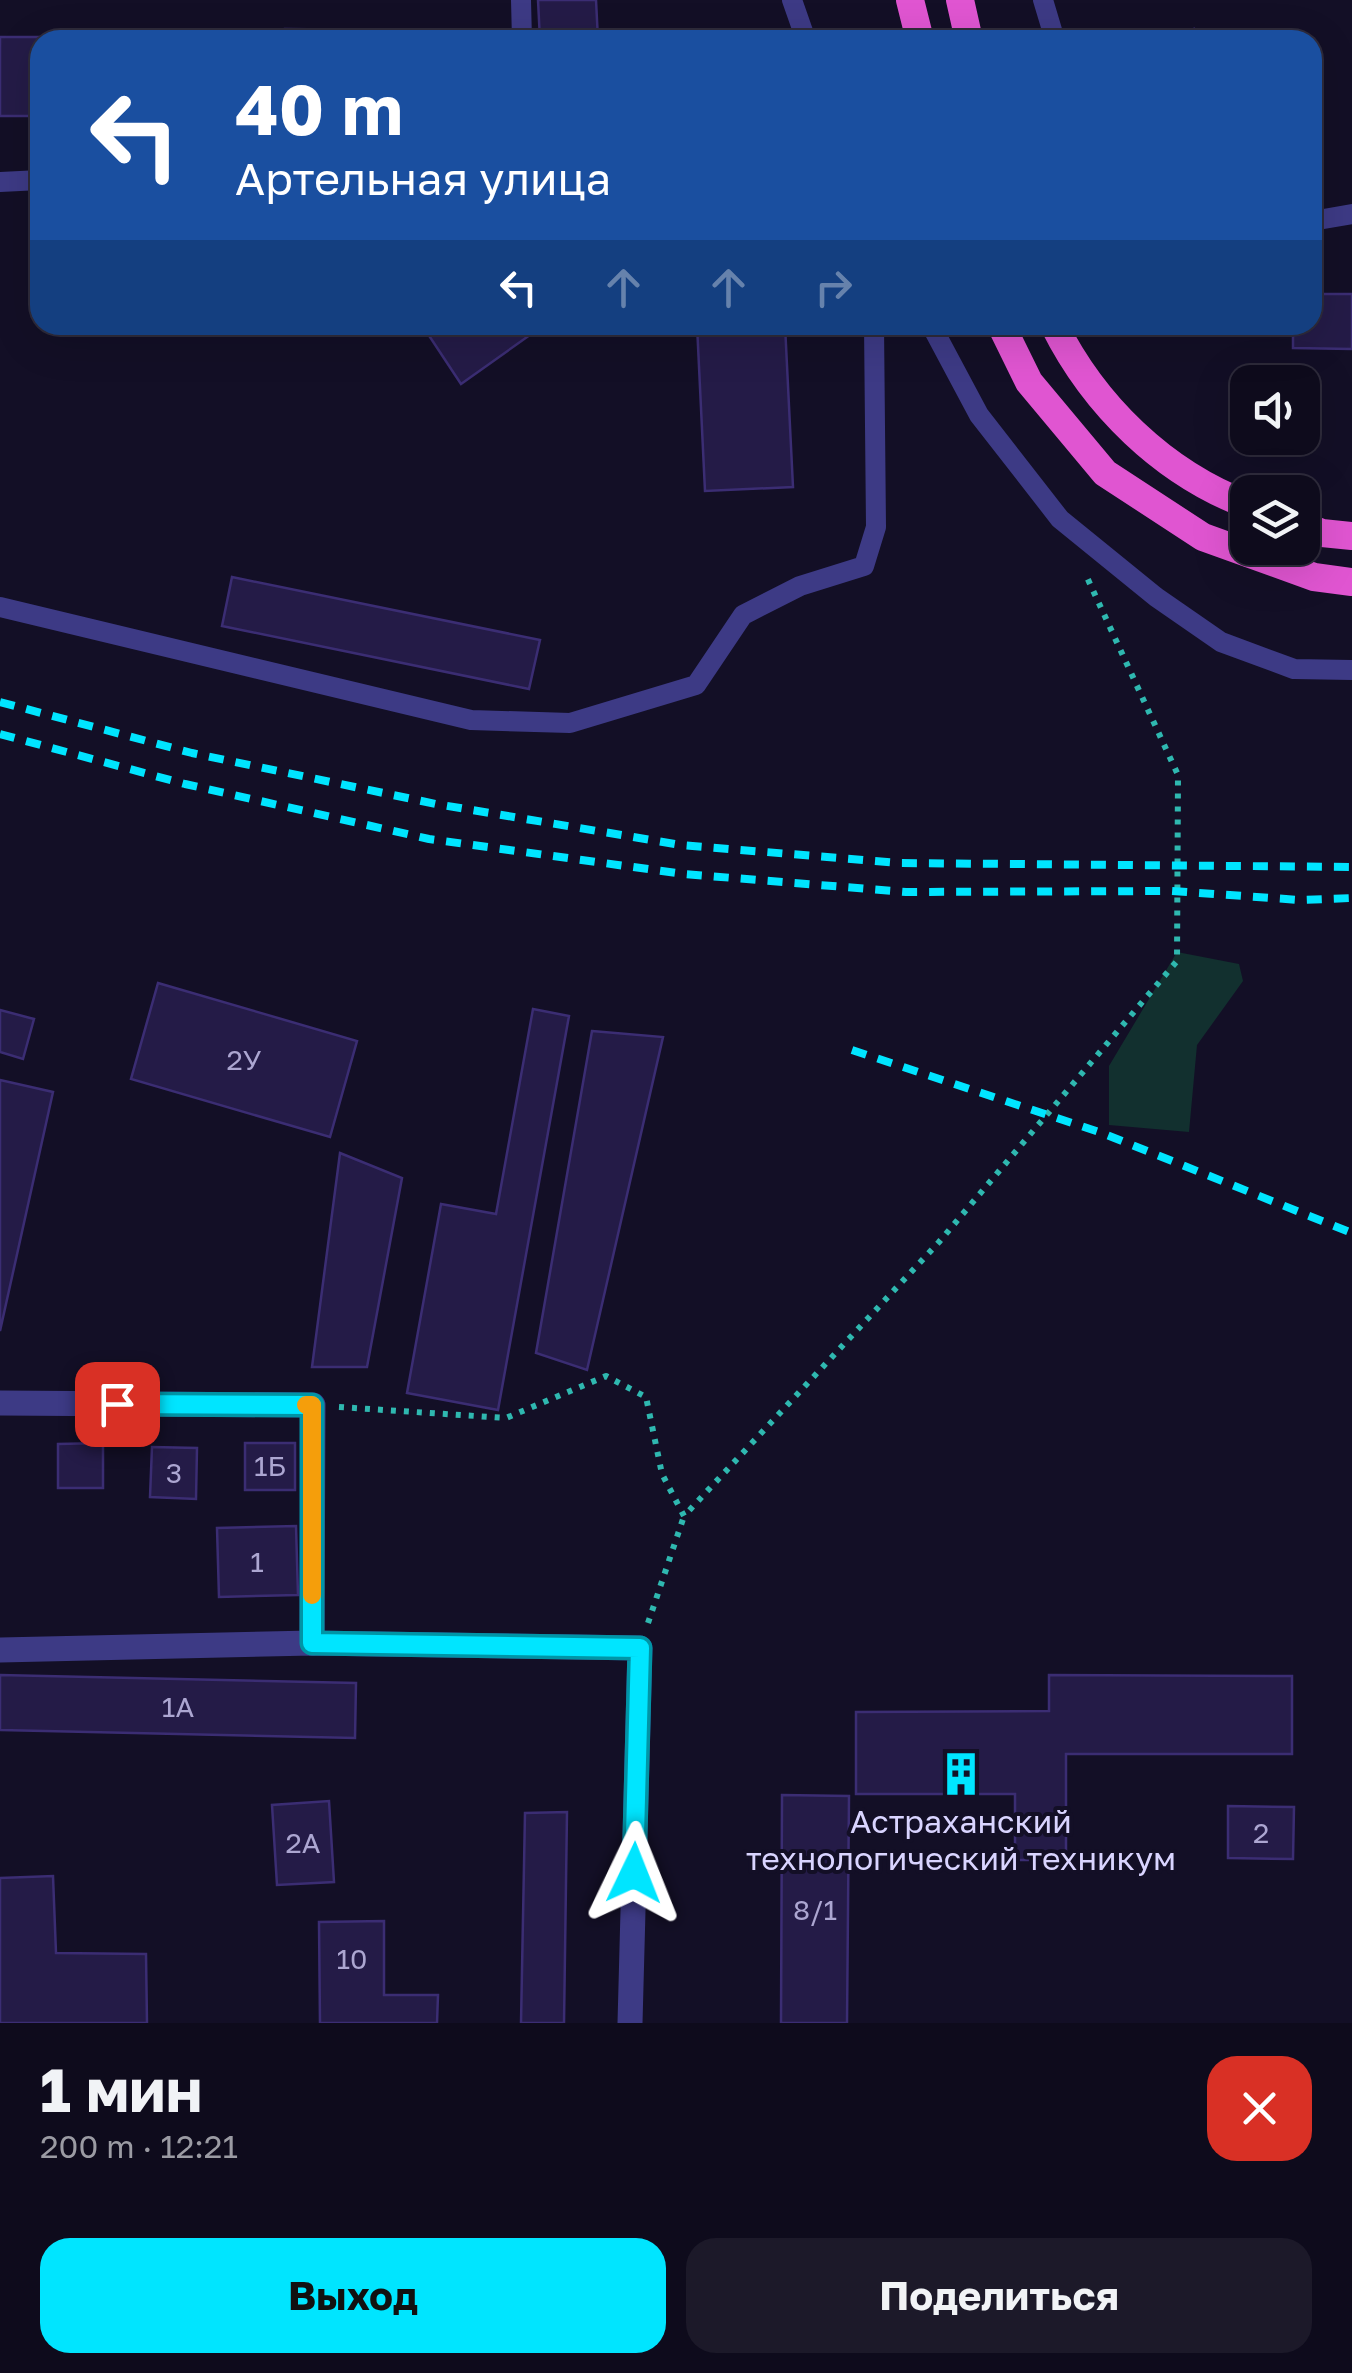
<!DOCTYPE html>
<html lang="ru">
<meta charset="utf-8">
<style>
:root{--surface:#0e0b1c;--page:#1c1929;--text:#f1f3f6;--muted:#9b9ba3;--line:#2e2b3b;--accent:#00e5ff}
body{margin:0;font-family:"Golos Text",sans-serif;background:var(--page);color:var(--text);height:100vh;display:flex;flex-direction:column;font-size:38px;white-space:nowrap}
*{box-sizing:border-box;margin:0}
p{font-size:32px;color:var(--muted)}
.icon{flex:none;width:55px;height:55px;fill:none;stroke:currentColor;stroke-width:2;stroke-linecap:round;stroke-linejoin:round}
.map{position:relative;height:2023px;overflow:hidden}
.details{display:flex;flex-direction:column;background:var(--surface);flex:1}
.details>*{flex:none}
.banner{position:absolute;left:30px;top:30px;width:1292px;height:305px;border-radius:30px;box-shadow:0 10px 40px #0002,0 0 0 2px var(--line);background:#1a4fa0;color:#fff;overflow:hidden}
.tools{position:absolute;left:1230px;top:365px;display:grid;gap:20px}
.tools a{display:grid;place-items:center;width:90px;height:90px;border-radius:20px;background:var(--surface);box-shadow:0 10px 40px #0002,0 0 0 2px var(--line);font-size:50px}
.pin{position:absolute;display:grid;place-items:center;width:85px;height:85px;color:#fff;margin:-42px;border-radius:20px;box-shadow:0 5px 15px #0006}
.me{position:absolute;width:110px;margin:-55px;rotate:2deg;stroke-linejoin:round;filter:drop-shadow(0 0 8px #0008)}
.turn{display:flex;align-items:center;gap:35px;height:210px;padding:0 40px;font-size:45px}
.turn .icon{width:130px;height:130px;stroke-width:2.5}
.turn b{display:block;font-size:70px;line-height:85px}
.lanes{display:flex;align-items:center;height:95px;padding:0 40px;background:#0003;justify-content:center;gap:50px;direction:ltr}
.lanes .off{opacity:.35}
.round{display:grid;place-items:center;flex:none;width:105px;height:105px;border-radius:30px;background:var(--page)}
.head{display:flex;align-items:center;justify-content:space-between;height:170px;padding:0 40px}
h1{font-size:60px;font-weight:700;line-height:75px}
.cta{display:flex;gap:20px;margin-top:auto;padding:20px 40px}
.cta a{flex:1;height:115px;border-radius:30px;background:var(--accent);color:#111;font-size:40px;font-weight:700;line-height:115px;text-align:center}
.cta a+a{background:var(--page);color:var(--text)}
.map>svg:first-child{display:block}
</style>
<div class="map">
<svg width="1352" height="2023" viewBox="0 0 1352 2023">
<rect width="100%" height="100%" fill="#130f26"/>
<polygon fill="#12302f" points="1177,952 1239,964 1243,981 1197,1045 1189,1132 1109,1125 1109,1066"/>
<g fill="#241b47" stroke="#3b2d73" stroke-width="2.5">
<polygon points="538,0 596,0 598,40 540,40"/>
<polygon points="285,29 475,31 475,40 285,40"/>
<polygon points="1194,29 1199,40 1168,40"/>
<polygon points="0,37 269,37 269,40 40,40 40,116 0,116"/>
<polygon points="1312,294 1352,294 1352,349 1293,348 1293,325 1312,325"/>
<polygon points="422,325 544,325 461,384"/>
<polygon points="697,325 785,325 793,487 705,491"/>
<polygon points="232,577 540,640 529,689 222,626"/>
<polygon points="158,983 357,1041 330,1137 131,1079"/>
<polygon points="533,1009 569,1016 498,1410 407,1393 441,1204 496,1214"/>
<polygon points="0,1010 34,1019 23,1059 0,1052"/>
<polygon points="592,1031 663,1037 587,1370 536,1353"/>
<polygon points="0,1080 53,1092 0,1331"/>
<polygon points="340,1153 402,1178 367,1367 312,1367"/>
<polygon points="103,1443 103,1488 58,1488 58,1444"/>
<rect x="245" y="1443" width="50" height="47"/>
<polygon points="152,1447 197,1448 196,1499 150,1497"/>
<polygon points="296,1526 298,1595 219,1597 217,1528"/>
<polygon points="0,1675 356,1683 355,1738 0,1730"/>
<polygon points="1049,1675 1292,1676 1292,1754 1066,1754 1066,1860 1015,1860 1015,1794 856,1794 856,1712 1049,1711"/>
<polygon points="782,1795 849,1796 847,2023 781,2023"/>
<polygon points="329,1801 334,1882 277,1885 272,1805"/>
<polygon points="1228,1806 1294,1807 1293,1859 1228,1858"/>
<polygon points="567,1812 564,2023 521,2023 525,1813"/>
<polygon points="53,1876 56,1953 146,1954 147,2023 0,2023 0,1878"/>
<polygon points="384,1921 384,1995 438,1995 437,2023 320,2023 319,1922"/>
</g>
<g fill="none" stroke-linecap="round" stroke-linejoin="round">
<g stroke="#2fb8b0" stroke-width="6" stroke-dasharray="5 8" stroke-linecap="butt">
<polyline points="339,1407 506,1418 606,1376 646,1397 662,1474 684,1516 939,1242 1177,961 1178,775 1085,573"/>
<polyline points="648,1623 684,1516"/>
</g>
<g stroke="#3d3a85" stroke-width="20">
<polyline points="521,0 522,40"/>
<polyline points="792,0 806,40"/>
<polyline points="1043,0 1055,40"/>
<polyline points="0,182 40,180"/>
<polyline points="1312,221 1352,214"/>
<polyline points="931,325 979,415 1060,519 1156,597 1221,642 1294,669 1352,670"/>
<polyline points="0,607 471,720 570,723 696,685 743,615 800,586 864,566 876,527 874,325"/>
</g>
<g stroke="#3d3a85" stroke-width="25">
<polyline points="0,1403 313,1405 312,1643"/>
<polyline points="0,1650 312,1643 640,1648 630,2023"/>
</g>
<g stroke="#e055d1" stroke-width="28">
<polyline points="910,0 920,40"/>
<polyline points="960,0 969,40"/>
<polyline points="1001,325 1029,382 1105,473 1203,537 1314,577 1352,582"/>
<path d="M1054,325c40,80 109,148 194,180"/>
<polyline points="1302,525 1322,533 1352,536"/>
</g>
<g stroke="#00e5ff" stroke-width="8" stroke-dasharray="15 12" stroke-linecap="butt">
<polyline points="0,702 192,753 436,804 681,845 899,863 1352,867"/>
<polyline points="0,734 185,784 429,839 684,874 906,892 1172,891 1300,900 1352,898"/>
<polyline points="852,1050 1102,1133 1352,1233"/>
</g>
</g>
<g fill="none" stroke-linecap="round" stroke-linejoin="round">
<g stroke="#0095a6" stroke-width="25">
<polyline id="route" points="117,1404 312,1405 312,1643 640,1648 634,1873"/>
</g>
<use href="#route" stroke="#00e5ff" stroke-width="18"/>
<polyline stroke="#f59e0b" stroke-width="18" points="306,1405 312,1405 312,1595"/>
</g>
<defs>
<g id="building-bare" transform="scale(3.45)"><path d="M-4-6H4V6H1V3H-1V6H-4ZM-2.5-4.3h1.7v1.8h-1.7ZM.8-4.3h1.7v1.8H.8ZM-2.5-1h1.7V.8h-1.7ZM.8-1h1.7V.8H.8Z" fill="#00e5ff" stroke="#130f26" stroke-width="2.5" paint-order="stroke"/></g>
</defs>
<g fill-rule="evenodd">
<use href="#building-bare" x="961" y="1774"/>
</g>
<g text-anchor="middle" stroke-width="8" stroke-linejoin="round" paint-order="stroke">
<g font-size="28" fill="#aca6d1">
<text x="244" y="1070">2У</text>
<text x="270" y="1476">1Б</text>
<text x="174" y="1483">3</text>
<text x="257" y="1572">1</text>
<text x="178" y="1717">1А</text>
<text x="1261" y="1843">2</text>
<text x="303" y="1853">2А</text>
<text x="815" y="1920">8/1</text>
<text x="352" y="1969">10</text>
</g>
<g font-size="32" fill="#d9d4ff" stroke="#130f26">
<text x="961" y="1833">Астраханский<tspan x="961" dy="37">технологический техникум</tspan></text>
</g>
</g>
</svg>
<div class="tools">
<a><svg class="icon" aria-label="sound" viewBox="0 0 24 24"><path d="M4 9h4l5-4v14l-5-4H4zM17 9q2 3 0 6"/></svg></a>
<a><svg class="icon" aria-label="layers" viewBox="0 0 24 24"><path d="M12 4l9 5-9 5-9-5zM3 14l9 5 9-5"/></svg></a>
</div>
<div class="pin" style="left:117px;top:1404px;background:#d93025"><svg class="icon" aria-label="arrive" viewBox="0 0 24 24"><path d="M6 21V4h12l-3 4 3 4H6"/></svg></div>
<svg class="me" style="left:634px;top:1873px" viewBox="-20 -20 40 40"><path d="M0-17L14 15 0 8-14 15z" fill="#00e5ff" stroke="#fff" stroke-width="4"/></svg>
<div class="banner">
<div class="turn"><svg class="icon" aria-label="left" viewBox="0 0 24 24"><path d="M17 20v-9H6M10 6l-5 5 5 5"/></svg><div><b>40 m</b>Артельная улица</div></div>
<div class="lanes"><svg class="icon" aria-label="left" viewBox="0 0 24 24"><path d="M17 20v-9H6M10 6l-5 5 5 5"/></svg><svg class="icon off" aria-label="ahead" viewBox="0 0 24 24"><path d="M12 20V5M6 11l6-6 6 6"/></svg><svg class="icon off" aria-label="ahead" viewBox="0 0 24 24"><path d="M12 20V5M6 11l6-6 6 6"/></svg><svg class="icon off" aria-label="right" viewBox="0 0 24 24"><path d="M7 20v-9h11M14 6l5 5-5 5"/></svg></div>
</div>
</div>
<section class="details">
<div class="head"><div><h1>1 мин</h1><p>200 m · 12:21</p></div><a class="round" style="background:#d93025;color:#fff"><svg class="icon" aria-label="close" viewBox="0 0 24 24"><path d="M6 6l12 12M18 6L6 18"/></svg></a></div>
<div class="cta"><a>Выход</a><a>Поделиться</a></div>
</section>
